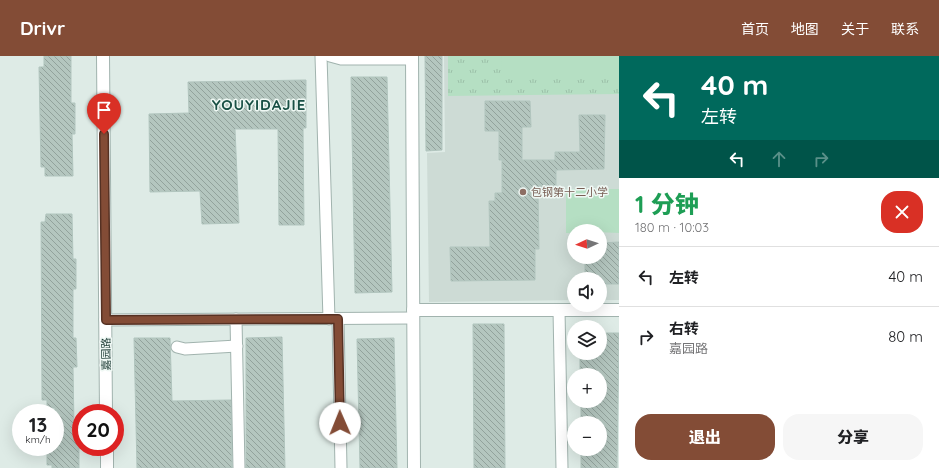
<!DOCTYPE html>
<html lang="zh">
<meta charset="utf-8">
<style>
:root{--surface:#fff;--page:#f6f6f6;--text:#202124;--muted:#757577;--line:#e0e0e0;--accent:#834c36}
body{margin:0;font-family:Quicksand,"Noto Sans SC",sans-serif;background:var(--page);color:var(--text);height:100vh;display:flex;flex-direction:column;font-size:15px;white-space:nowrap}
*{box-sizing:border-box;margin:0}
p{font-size:13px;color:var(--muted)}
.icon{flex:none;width:22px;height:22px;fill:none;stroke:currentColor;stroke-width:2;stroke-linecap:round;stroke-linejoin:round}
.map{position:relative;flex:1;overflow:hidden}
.side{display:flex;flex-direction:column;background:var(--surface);width:320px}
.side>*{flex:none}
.banner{background:#00695c;color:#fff;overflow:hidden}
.needle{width:26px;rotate:266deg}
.tools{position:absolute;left:567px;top:168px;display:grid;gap:8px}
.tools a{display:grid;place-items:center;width:40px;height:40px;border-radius:50%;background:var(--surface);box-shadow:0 4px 16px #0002;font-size:20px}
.speed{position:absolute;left:12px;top:348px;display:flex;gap:8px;font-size:20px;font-weight:700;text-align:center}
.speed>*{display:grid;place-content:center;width:52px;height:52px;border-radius:50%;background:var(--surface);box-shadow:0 4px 16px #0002;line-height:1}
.speed small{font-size:10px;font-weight:400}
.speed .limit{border:6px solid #d22;background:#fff;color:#111}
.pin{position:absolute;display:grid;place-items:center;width:34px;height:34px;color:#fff;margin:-41px -17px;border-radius:50% 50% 50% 0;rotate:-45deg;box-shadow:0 0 4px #0007}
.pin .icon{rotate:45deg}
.me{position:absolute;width:44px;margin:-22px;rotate:359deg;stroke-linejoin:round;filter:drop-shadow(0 0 3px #0008)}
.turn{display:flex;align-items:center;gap:14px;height:84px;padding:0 16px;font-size:18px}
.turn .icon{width:52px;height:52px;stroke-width:2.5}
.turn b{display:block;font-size:28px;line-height:34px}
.lanes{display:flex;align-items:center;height:38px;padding:0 16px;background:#0003;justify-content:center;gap:20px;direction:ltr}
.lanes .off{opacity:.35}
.round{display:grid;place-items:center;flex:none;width:42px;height:42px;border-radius:16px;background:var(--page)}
.head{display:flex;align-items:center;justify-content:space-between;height:68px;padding:0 16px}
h1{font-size:24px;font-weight:800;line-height:30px;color:#1e9e55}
.action{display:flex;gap:8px;margin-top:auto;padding:8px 16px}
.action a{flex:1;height:46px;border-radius:16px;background:var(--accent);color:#fff;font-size:16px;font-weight:800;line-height:46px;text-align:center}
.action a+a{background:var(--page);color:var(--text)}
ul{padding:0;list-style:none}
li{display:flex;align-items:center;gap:12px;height:60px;padding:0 16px;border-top:1px solid var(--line)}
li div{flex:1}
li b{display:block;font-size:15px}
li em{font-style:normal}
header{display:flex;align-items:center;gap:24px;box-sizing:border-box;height:56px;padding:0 20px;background:var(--accent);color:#fff}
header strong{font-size:19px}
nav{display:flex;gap:22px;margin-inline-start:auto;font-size:14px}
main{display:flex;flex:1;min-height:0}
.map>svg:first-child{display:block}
</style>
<header>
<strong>Drivr</strong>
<nav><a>首页</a><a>地图</a><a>关于</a><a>联系</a></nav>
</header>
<main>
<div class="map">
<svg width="619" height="412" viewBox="0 0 619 412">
<defs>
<pattern id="grass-tufts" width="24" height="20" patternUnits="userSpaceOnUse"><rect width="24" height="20" fill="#b5dfc3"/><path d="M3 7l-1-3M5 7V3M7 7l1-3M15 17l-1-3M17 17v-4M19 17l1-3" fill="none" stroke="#9bc0a8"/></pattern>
<pattern id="building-back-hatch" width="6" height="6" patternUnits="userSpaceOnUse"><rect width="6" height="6" fill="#b4c6bf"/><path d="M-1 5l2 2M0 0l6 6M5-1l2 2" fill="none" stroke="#92a29c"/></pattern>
</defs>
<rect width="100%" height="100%" fill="#deebe6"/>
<path fill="#cddbd5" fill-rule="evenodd" d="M444,0h175v244h-19v-21h-26v21l-145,2 -2,-149 18,-1zM574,175h26v26h-26z"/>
<polygon fill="url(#grass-tufts)" points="448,0 619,0 619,38 448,40"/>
<g fill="#b5dfc3">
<polygon points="501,0 619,0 619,20 502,20"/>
<polygon points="566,133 619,133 619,177 574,175 574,177 566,177"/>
</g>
<g fill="url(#building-back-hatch)" stroke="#b1c5be">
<polygon points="44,0 71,0 71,47 75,47 75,78 72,78 73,120 45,120 45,111 41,111 39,11 44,11"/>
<polygon points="425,0 442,0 442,94 426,95"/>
<polygon points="351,21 387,21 392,236 355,237"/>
<polygon points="306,24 306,72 303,72 304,169 279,169 278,73 235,73 239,167 202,168 200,135 150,136 149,58 189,57 188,26"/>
<polygon points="485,45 530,45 531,71 522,71 522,104 555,104 555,96 580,96 579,59 605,59 604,113 556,114 556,137 538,137 539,193 535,193 535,224 451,225 450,191 490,191 489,145 495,145 495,137 502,137 502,104 499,104 499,75 485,75"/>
<polygon points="46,158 72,158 73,203 76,203 76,233 73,233 73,282 76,282 77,311 73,311 74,371 79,371 79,412 52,412 52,409 47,409 47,392 55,391 55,352 47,352 47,344 42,344 41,166 45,166"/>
<polygon points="619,186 619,228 600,228 600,223 585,223 585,201 600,201 600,187"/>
<polygon points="473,268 504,268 505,412 474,412"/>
<polygon points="600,277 619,277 617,412 581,412 581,393 600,393 600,367 581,367 581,345 600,345 600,319 580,319 580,297 600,297"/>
<polygon points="282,281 285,412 246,412 246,282"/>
<polygon points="134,282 170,282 172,345 231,344 232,412 137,412"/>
<polygon points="394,282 397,412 360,412 357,283"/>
</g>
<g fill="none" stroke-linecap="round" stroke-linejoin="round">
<g stroke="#a1b3ae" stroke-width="13">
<g id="lane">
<polyline points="321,0 329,263"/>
<polyline points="330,0 341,3 412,3"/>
<polyline points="559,254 562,412"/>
<polyline points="236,263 239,412"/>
<polyline points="338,263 341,412"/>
<polyline points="105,264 413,262"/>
<polyline points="177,291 185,293 237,290"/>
</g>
</g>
<g stroke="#a1b3ae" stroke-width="14">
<g id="street">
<polyline points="103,0 106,357"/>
<polyline points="412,0 414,412"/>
<polyline points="413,254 619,254"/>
<polyline points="107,391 107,412"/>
</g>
</g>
<use href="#lane" stroke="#fff" stroke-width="11"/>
<use href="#street" stroke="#fff" stroke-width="12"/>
</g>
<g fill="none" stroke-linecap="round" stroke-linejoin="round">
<g stroke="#553123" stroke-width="10">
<polyline id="route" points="104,78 106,264 338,263 340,367"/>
</g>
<use href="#route" stroke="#834c36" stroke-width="7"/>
</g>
<circle fill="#8d6e63" stroke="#eff8f4" stroke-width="1.5" cx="523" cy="136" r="4"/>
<g text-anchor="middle" stroke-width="3" stroke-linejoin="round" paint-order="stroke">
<g font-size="11" fill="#785e54" stroke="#eff8f4" text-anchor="start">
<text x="531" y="140">包钢第十二小学</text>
</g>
<g font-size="11" fill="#1e3c36" stroke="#eff8f4">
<text transform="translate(106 298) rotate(-91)" y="4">嘉园路</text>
</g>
<g font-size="15" font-weight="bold" letter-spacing="1" fill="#195045" stroke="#eff8f4">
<text x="259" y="54">YOUYIDAJIE</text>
</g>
</g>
</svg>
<div class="tools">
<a><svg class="needle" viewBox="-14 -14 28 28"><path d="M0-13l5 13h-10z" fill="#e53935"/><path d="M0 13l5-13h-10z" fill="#757577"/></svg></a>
<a><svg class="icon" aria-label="sound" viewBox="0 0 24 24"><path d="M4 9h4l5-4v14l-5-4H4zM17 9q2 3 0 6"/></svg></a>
<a><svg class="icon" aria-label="layers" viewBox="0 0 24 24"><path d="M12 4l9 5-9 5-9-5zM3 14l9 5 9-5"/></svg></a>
<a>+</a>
<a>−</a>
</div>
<div class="speed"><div>13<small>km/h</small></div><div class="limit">20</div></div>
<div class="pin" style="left:104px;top:78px;background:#d93025"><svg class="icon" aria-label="arrive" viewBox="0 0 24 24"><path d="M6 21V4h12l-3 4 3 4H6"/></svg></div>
<svg class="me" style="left:340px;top:367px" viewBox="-20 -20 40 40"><circle r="19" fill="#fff"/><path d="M0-13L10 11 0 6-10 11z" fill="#834c36"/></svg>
</div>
<section class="side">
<div class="banner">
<div class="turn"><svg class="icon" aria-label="left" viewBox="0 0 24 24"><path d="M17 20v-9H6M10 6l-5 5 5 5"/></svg><div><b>40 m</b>左转</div></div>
<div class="lanes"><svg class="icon" aria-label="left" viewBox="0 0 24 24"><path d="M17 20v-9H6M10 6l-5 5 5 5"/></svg><svg class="icon off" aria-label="ahead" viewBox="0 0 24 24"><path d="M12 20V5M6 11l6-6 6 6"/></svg><svg class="icon off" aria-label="right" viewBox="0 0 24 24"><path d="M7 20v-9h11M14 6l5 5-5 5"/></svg></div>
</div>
<div class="head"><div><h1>1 分钟</h1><p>180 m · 10:03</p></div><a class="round" style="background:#d93025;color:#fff"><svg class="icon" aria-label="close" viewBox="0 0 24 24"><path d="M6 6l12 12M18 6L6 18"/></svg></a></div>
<ul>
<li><svg class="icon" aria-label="left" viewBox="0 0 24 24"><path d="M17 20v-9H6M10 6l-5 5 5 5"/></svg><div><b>左转</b></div><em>40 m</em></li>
<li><svg class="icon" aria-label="right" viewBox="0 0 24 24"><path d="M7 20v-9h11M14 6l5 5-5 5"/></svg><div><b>右转</b><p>嘉园路</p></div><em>80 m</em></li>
</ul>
<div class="action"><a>退出</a><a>分享</a></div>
</section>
</main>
